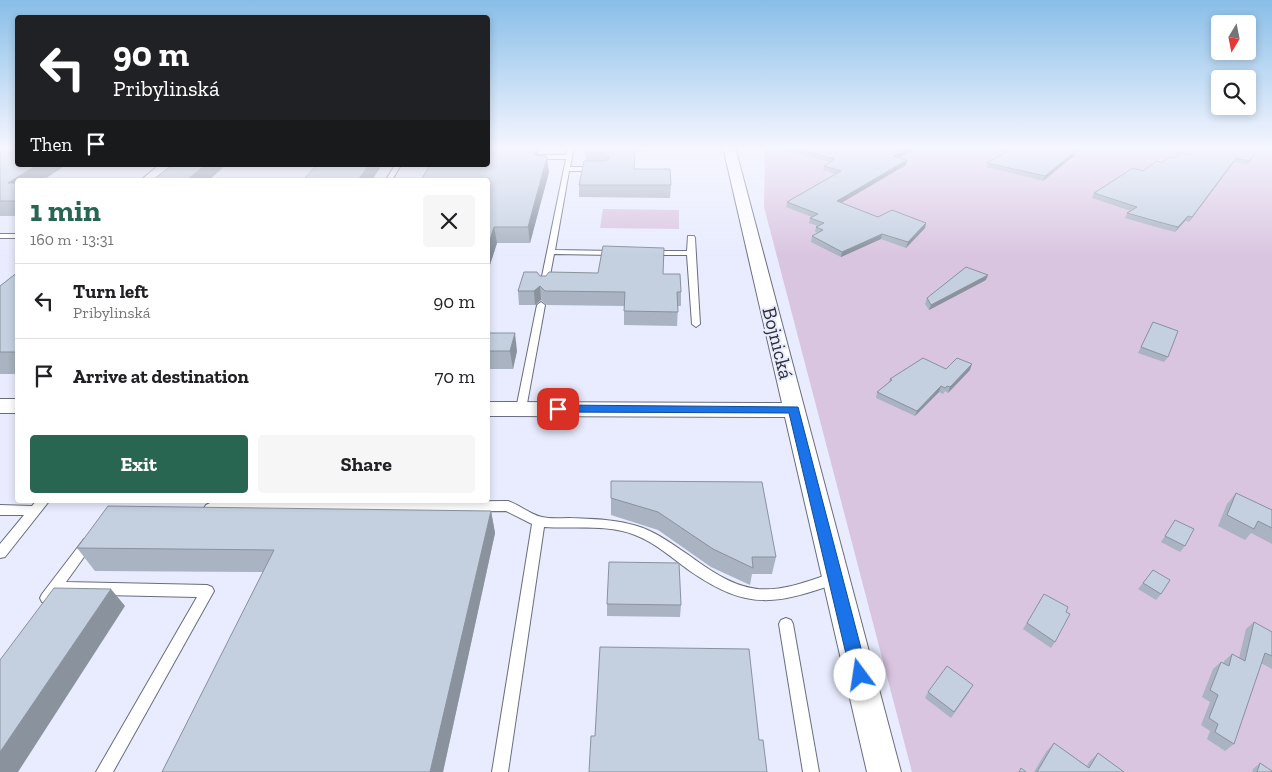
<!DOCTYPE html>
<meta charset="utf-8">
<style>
:root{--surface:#fff;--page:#f6f6f6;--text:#202124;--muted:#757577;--line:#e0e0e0;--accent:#286652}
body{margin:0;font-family:"Zilla Slab",serif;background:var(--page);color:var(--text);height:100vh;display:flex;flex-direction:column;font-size:19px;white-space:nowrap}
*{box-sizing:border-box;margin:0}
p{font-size:16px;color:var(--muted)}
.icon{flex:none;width:28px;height:28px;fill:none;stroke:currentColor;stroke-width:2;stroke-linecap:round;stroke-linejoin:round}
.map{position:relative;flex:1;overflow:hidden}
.details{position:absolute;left:15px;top:178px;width:475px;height:325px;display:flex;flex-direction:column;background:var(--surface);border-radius:5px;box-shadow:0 2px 8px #0003}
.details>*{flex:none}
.guide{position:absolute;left:15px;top:15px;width:475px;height:152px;border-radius:5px;box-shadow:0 2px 8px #0003;background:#202124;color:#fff;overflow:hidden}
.needle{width:32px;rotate:190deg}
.tools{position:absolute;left:1211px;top:15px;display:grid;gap:10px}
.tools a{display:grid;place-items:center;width:45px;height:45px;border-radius:5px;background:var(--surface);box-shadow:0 2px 8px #0003;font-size:25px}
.pin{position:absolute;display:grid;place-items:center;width:42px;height:42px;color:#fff;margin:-21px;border-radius:10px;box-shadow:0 2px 8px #0006}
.me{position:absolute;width:55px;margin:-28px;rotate:346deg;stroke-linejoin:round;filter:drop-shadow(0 0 4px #0008)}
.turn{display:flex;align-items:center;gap:18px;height:105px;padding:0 15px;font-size:22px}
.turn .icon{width:65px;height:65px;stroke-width:2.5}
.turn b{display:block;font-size:35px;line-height:42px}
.then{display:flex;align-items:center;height:48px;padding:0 15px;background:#0003;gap:10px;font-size:19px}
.round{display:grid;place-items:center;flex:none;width:52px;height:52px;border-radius:5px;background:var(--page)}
.overview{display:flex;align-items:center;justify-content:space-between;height:85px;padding:0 15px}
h1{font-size:30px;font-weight:700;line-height:38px;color:var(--accent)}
.primary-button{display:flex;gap:10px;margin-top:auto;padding:10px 15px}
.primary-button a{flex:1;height:58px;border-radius:5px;background:var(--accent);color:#fff;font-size:20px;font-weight:700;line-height:58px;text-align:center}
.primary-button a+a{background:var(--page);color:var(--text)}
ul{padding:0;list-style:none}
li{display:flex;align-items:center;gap:15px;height:75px;padding:0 15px;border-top:1px solid var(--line)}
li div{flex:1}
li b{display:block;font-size:19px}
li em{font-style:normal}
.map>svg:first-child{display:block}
</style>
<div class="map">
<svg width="1272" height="772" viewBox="0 0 1272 772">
<rect width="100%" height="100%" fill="#e8ecfe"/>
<g fill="#dac5e0">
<polygon points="765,147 1272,147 1272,772 912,772 764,207"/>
<polygon points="603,209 679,210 679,229 600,228"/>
</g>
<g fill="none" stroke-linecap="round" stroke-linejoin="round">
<g stroke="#696d7d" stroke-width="2">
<g id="lane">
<polygon points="568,147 574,147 570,167 596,167 599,169 596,171 569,171 555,250 615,251 619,253 615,255 554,254 548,286 544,288 540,286 566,159 533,159 530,157 533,155 566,155"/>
<path d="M605,147h42c-10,5 -32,5 -42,0z"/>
<polygon points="395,165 401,165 392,180 386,180"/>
<rect x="0" y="234" width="18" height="4"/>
<polygon points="688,236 694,236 695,238 700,324 696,327 692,324 687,255 652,255 648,253 652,251 687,251"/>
<polygon points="541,302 545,305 526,409 521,412 516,409 537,305"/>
<polygon points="37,500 50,500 5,557 0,558 0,544 24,515 0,515 0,505 32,506"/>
<path d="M508,501c12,4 23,14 34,16 9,2 18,1 27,1 23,1 46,1 68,8 20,6 36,19 53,30 58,43 79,40 145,16l5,2 2,4 -2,4c-64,23 -92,29 -150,-11 -18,-13 -34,-28 -55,-36 -27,-11 -62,-6 -91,-8l-36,245h-16l40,-248 -26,-13 -296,2 -4,-2 -2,-3 2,-3 4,-2z"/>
<path d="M88,538l4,1 2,4 -28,39 141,3 5,2 2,4 -101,181h-17l101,-175 -139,-3c-5,6 -7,11 -16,8l-2,-4 2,-4 42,-55z"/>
<polygon points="786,618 791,620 793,624 819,772 803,772 779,624 781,620"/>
</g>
</g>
<g stroke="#696d7d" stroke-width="2">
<g id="street">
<polygon points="723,147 735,147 901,772 867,772 785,417 488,416 488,402 782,403"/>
<polygon points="159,165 173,165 156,180 141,180"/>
<rect x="0" y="399" width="18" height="14"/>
</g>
</g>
<use href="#lane" fill="#fff" fill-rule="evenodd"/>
<use href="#street" fill="#fff" fill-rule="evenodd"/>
</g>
<g fill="#a9b3c1">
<polygon points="0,147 66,165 43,180 18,180 18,216 0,216"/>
<polygon points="537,147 538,155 546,157 549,172 530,243 497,243 488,271 488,180"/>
<polygon points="787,147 923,147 898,157 906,165 841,203 878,217 926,223 925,228 906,248 881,239 841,257 811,242 812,236 818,233 815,232 816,227 818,226 809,223 810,218 812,217 786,207 787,202 815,187 815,185 835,174 823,170 824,166 829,162 786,151"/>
<polygon points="985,147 1064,147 1075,155 1043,181 986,167 987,163 1005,152"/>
<polygon points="1199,147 1262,147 1247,165 1234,162 1189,222 1185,221 1175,232 1156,227 1125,218 1127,213 1131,211 1092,198 1094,193 1143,171 1162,163 1190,155"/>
<polygon points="627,150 635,169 671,185 670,198 579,197 579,185 586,161 585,153"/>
<polygon points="18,272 18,374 0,374 0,286"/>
<polygon points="663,274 681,292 681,306 678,306 677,326 624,325 624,306 547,305 541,300 535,305 519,305 518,291 540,276"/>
<polygon points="986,280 929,310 925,304 927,298"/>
<polygon points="1153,322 1168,357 1164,362 1138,353"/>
<polygon points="488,333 517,351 513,369 488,369"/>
<polygon points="946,369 970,370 948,393 945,391 943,394 939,392 915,416 876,398 877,392 888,383 890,379"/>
<polygon points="611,481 776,557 772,574 752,574 750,585 711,567 658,530 611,515"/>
<polygon points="1236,493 1272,510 1272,544 1251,533 1245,540 1218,526 1227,504"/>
<polygon points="491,511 495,533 443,772 162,772 263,572 95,571 77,548"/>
<polygon points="1175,520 1185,546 1180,552 1161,542"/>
<polygon points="1153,570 1161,594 1156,600 1138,589"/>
<polygon points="1044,594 1055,642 1051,648 1023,629"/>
<polygon points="607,604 681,605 680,617 607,616"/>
<polygon points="1254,622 1272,632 1272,669 1261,663 1234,744 1225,751 1207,739 1210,731 1201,725 1210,702 1202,697 1213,669 1221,662 1224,663 1224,661 1232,654 1239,658 1246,629"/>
<polygon points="970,691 951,718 925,698 928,692"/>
<polygon points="1054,743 1087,766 1089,762 1098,753 1124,772 1034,772 1046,752"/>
<polygon points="1260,763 1272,772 1252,772 1253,769"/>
</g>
<g fill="#89929d">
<polygon points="537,147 539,161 534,155"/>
<polygon points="914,147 923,147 892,160 893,156"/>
<polygon points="1077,150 1075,155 1043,181 1045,176"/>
<polygon points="546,156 547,160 547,157 549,172 530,243 528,227"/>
<polygon points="1236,158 1234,162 1189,222 1192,217"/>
<polygon points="907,160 906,165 836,206 837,201"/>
<polygon points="37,165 66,165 43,180 18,180 18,196 8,183"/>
<polygon points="205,165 226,165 209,180 187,180"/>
<polygon points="369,165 382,165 372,180 358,180"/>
<polygon points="1188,216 1185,221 1175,232 1178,227"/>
<polygon points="926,223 925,228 906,248 908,242"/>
<polygon points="494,227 497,243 488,271 488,246"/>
<polygon points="882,234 881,239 841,257 842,252"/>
<polygon points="988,275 986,280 929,310 931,305"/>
<polygon points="540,286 541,300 535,305 534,291"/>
<polygon points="515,333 517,351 513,369 510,351"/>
<polygon points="972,364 970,370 948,393 950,387"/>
<polygon points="941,386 939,392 915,416 917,411"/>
<polygon points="491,511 495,533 443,772 430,772"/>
<polygon points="111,589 125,606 18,772 0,772 0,752"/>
</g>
<g fill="#c4d0e0" stroke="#89929d">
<polygon points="0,147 18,147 18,165 37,165 8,183 18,183 18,201 0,201"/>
<polygon points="488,147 537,147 534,155 546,156 545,157 547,157 528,227 494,227 488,246 488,180 421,180 430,165 488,165"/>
<polygon points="586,147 627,147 626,150 635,150 634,169 670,169 671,185 579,185 584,161 606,161 610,158 606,153 585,153"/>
<polygon points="787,147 914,147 893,156 907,160 837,201 878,217 892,210 926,223 908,242 882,234 842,252 812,236 823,230 816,227 824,223 810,218 818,214 787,202 841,171 824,166 835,159"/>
<polygon points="1003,147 1064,147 1077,150 1045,176 987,163 1011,149"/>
<polygon points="1199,147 1261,147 1249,161 1236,158 1192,217 1188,216 1178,227 1159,222 1127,213 1137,207 1094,193 1133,168 1143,171 1157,161 1162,163 1170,157 1176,158 1180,153 1190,155"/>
<polygon points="172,165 205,165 187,180 153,180"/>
<polygon points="317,165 369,165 358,180 303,180"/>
<polygon points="603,246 664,248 663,274 680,274 681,292 677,292 678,312 624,311 625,292 545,291 540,286 534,291 518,291 524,272 537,272 540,276 546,276 549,272 598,273"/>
<polygon points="966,267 988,275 931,305 927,298"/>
<polygon points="18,272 18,352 0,352 0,286"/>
<polygon points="1153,322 1178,331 1168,357 1141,347"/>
<polygon points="488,333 515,333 510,351 488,351"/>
<polygon points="923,358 946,369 957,358 972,364 950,387 947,386 945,388 941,386 917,411 877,392 892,380 890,379"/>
<polygon points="611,481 762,482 776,557 752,557 753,568 713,549 658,512 611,498"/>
<polygon points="1236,493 1272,510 1272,528 1258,521 1254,529 1227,515"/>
<polygon points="108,506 491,511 430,772 162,772 274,550 77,548"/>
<polygon points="1175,520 1194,529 1185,546 1165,536"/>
<polygon points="609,562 679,563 681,605 607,604"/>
<polygon points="1153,570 1170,580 1161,594 1143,583"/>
<polygon points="54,588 111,589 0,752 0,660"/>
<polygon points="1044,594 1068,607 1066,612 1070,614 1055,642 1027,623"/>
<polygon points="1254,622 1272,632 1272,656 1265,653 1234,744 1215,732 1218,724 1209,718 1218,695 1210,690 1221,662 1229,666 1232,654 1245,661"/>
<polygon points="600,647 749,649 759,740 763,740 767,772 589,772 591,736 595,736"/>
<polygon points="947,666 973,685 954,712 928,692"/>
<polygon points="1054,743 1089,768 1098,753 1124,772 1037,772"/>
<polygon points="1260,763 1272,771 1272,772 1257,772"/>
<polygon points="1021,768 1026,772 1019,772"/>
</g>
<linearGradient id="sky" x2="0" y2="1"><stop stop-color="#89bee8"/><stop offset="0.58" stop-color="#f5f6ff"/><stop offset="1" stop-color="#f5f6ff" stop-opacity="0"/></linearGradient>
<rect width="1272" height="255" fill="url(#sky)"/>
<polygon fill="#1a73e8" stroke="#114b97" points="558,405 798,407 868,675 866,681 860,683 854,681 851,675 789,413 554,412 552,409 554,406"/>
<g text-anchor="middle" stroke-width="4" stroke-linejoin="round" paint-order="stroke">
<g font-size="20" fill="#2e3036" stroke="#e8ecfe">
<text transform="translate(778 343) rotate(76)" y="7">Bojnická</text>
</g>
</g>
</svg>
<div class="tools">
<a><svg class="needle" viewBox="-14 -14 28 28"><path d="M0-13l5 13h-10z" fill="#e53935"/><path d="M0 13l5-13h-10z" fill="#757577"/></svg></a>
<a><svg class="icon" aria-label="search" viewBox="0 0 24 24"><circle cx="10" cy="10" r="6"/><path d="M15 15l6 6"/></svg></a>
</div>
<div class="pin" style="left:558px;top:409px;background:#d93025"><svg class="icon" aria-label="arrive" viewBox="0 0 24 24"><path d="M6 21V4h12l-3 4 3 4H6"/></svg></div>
<svg class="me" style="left:860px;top:675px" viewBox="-20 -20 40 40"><circle r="19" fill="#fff"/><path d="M0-13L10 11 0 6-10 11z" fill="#1a73e8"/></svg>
<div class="guide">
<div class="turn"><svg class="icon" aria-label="left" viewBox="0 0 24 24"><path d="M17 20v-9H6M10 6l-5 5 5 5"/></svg><div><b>90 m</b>Pribylinská</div></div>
<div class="then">Then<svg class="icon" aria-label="arrive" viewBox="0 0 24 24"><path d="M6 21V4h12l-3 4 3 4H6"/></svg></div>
</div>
<section class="details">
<div class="overview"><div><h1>1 min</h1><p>160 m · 13:31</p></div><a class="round"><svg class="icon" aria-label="close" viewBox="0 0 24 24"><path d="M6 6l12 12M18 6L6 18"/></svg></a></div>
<ul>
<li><svg class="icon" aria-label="left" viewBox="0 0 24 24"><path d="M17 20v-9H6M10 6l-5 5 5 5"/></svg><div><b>Turn left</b><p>Pribylinská</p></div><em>90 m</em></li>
<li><svg class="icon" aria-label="arrive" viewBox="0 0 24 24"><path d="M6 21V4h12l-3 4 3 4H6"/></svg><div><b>Arrive at destination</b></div><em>70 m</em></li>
</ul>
<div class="primary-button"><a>Exit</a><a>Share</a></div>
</section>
</div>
